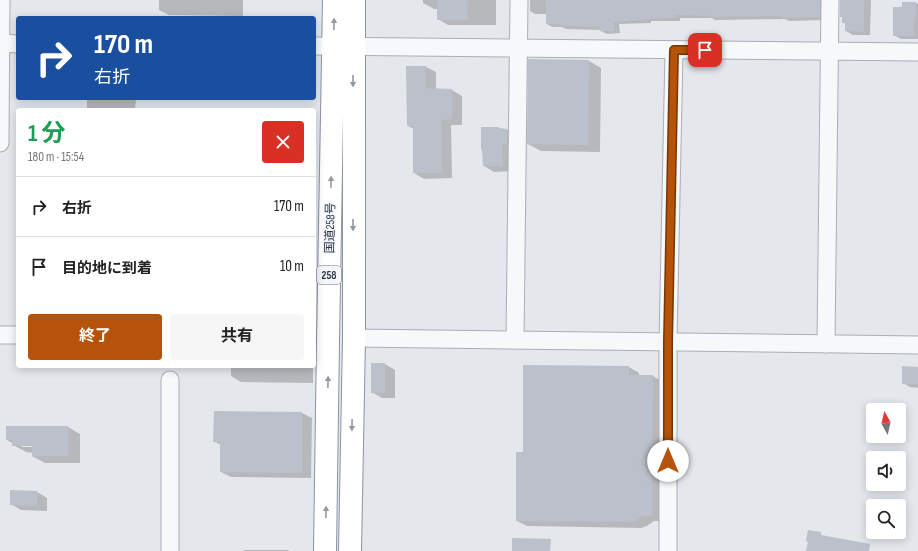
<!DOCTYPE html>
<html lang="ja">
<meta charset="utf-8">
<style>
:root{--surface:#fff;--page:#f6f6f6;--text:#222;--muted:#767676;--line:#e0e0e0;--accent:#b45309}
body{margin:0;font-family:"Sofia Sans Condensed","Noto Sans JP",sans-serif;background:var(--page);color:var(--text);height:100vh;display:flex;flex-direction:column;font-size:15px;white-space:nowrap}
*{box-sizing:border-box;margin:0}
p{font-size:13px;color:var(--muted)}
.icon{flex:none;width:22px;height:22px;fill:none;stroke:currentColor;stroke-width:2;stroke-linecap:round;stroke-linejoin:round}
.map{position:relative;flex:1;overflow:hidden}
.drawer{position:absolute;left:16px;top:108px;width:300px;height:260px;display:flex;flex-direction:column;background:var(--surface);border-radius:4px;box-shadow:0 2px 10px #0003}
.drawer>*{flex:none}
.banner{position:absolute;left:16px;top:16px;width:300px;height:84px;border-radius:4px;box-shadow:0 2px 10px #0003;background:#1a4fa0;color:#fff;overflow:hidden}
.needle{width:26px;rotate:352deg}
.controls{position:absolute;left:866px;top:403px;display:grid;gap:8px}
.controls a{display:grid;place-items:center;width:40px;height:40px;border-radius:4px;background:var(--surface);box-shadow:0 2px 10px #0003;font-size:20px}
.pin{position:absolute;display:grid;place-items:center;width:34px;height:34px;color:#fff;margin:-17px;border-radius:8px;box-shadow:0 2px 6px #0006}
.me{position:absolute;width:44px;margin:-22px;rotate:0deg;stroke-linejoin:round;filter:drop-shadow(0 0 3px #0008)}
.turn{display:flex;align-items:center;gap:14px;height:84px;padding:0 12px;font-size:18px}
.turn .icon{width:52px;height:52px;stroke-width:2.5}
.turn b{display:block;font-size:28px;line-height:34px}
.round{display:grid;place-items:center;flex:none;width:42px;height:42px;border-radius:4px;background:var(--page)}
.overview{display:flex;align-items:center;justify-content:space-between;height:68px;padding:0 12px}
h1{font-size:24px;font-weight:700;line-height:30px;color:#1e9e55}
.cta{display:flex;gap:8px;margin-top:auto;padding:8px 12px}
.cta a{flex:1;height:46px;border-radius:4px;background:var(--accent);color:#fff;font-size:16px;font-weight:700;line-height:46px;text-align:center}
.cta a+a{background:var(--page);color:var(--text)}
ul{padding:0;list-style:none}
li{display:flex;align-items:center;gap:12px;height:60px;padding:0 12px;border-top:1px solid var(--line)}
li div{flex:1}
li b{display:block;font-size:15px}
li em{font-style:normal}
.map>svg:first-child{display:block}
</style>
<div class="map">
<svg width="918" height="551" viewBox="0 0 918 551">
<rect width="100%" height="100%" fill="#e4e7ec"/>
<g fill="#0003" fill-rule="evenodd">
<polygon points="159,0 243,0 243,16 169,15 159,10"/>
<polygon points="423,0 496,0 496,25 448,25 438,19 437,9 434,9 423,3"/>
<polygon points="530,0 826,0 825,20 789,21 785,19 715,20 712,18 680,18 680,21 651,21 651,23 619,24 620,33 607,34 601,31 601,30 566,29 562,27 552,27 547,24 547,14 535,14 530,11"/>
<polygon points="841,0 871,0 870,35 853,35 846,31 846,24 843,22"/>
<polygon points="903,3 916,3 918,4 918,39 901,39 894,35 903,8"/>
<polygon points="589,61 601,68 600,152 541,151 528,144"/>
<polygon points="407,67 426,67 436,72 436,89 452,90 462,96 462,125 451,125 452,178 424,179 414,173 414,129 408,126"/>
<polygon points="77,98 136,98 135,110 87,110 87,100 80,99"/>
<polygon points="500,129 507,130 517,136 513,171 494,172 484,166"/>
<polygon points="385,364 395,370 395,398 382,398 372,392"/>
<polygon points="231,366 313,366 313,383 241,382 231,376"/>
<polygon points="629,367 639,373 639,376 653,376 663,382 662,521 654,521 647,526 641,528 527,526 517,521 524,453"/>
<polygon points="918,368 918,388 910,387 903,383"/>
<polygon points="215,412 302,413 312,418 311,478 231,477 221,472 221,445 214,441"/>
<path d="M68,427l12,7v29h-35l-13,-7 1,-3 -7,-1 -13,-7 1,-1 -7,-4zM20,445h17v2h-15z"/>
<polygon points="37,492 47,498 47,511 21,510 11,504"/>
<polygon points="244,550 288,550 290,551 244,551"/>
</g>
<g fill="#bbc0ca">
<polygon points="437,0 467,0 468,20 437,20"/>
<polygon points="546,0 820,0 820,17 782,18 782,16 709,17 709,16 675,15 675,18 646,19 646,20 614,22 614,31 600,31 600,27 559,26 559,24 546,24"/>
<polygon points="840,0 864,0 864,32 845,31 845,23 842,23 842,17 840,17"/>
<polygon points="902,2 916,2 916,18 914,18 914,36 893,36 893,7 902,7"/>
<polygon points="528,59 589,60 588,145 527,144"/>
<polygon points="406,66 426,66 426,88 452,89 452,119 441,120 442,173 413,173 413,126 407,126"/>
<polygon points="481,127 499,127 499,128 507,129 507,144 502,144 503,166 483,166 482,150 481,150"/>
<rect x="371" y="363" width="14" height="30"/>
<polygon points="523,365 629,366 629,375 653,375 652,516 643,516 635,521 630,522 516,521 516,452 523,452"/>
<polygon points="902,366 918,367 918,384 902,384"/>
<polygon points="214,411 302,412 302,473 220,472 220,442 213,442"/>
<polygon points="6,426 68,426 68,456 32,456 32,446 12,446 13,440 6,440"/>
<polygon points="10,490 37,491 37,506 10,505"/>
<polygon points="808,530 821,532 821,535 870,544 869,551 806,551 808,542 806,541"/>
<polygon points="512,538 551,539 550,551 512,551"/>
</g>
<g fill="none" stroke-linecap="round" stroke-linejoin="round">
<g stroke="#a9aeb7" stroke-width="19">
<g id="minor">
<polyline points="0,43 18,44"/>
<polyline points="314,46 918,52"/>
<polyline points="0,143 1,0"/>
<polyline points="0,335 18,335"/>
<polyline points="354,338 918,345"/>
<polyline points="515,340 519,0"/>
<polyline points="826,344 830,0"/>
<polyline points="170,380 170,551"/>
<polyline points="668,551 668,342 674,50"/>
</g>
</g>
<g stroke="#8b94a3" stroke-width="24">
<g id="highway">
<polyline points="325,551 328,341 334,0"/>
<polyline points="350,551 354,338 354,0"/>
</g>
</g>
<use href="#minor" stroke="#f7f8fa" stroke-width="17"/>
<use href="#highway" stroke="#fff" stroke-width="22"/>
</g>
<defs><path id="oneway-solid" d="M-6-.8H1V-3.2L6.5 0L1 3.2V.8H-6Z"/></defs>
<g fill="#959aa2">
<use href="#oneway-solid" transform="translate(334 24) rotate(-89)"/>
<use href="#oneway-solid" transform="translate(353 81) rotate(90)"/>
<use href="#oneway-solid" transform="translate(331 182) rotate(-89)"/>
<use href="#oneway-solid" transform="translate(353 225) rotate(90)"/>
<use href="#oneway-solid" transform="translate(328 382) rotate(-89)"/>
<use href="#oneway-solid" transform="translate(352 425) rotate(91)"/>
<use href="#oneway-solid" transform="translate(326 512) rotate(-89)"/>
</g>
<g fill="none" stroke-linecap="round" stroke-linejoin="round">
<g stroke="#753606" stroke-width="10">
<polyline id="route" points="668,461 668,342 674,50 705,50"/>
</g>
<use href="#route" stroke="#b45309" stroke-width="7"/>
</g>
<g text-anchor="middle" stroke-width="3.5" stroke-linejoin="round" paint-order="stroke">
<rect fill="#f4f6f9" stroke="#676e7b" stroke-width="1" x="317" y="266" width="24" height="18" rx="3"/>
<g font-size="11" font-weight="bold" fill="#2b3445">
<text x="329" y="279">258</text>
</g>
<g font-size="12" fill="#2b3445" stroke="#f4f6f9">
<text transform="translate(330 228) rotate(-89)" y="4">国道258号</text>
</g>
</g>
</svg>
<div class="controls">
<a><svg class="needle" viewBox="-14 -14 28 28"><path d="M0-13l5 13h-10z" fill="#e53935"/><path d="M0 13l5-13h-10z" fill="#767676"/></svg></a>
<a><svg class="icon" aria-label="sound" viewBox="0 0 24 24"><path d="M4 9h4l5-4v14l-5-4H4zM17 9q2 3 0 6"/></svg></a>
<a><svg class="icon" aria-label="search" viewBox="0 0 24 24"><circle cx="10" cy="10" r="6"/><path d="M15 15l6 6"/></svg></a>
</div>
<div class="pin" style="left:705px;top:50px;background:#d93025"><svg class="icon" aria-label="arrive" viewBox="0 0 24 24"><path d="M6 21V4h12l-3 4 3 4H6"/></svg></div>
<svg class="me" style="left:668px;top:461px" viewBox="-20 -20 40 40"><circle r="19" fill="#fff"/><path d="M0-13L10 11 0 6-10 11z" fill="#b45309"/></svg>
<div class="banner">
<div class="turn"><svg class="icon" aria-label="right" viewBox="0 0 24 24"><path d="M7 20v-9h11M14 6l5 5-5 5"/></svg><div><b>170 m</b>右折</div></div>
</div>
<section class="drawer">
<div class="overview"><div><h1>1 分</h1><p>180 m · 15:54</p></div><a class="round" style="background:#d93025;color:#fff"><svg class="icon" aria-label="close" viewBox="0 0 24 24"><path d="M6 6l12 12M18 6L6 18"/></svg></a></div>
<ul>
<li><svg class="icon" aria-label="right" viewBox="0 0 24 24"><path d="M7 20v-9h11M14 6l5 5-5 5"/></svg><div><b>右折</b></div><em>170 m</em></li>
<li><svg class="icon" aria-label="arrive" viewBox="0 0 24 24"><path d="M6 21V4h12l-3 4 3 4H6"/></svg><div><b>目的地に到着</b></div><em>10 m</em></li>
</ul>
<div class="cta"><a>終了</a><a>共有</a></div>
</section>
</div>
